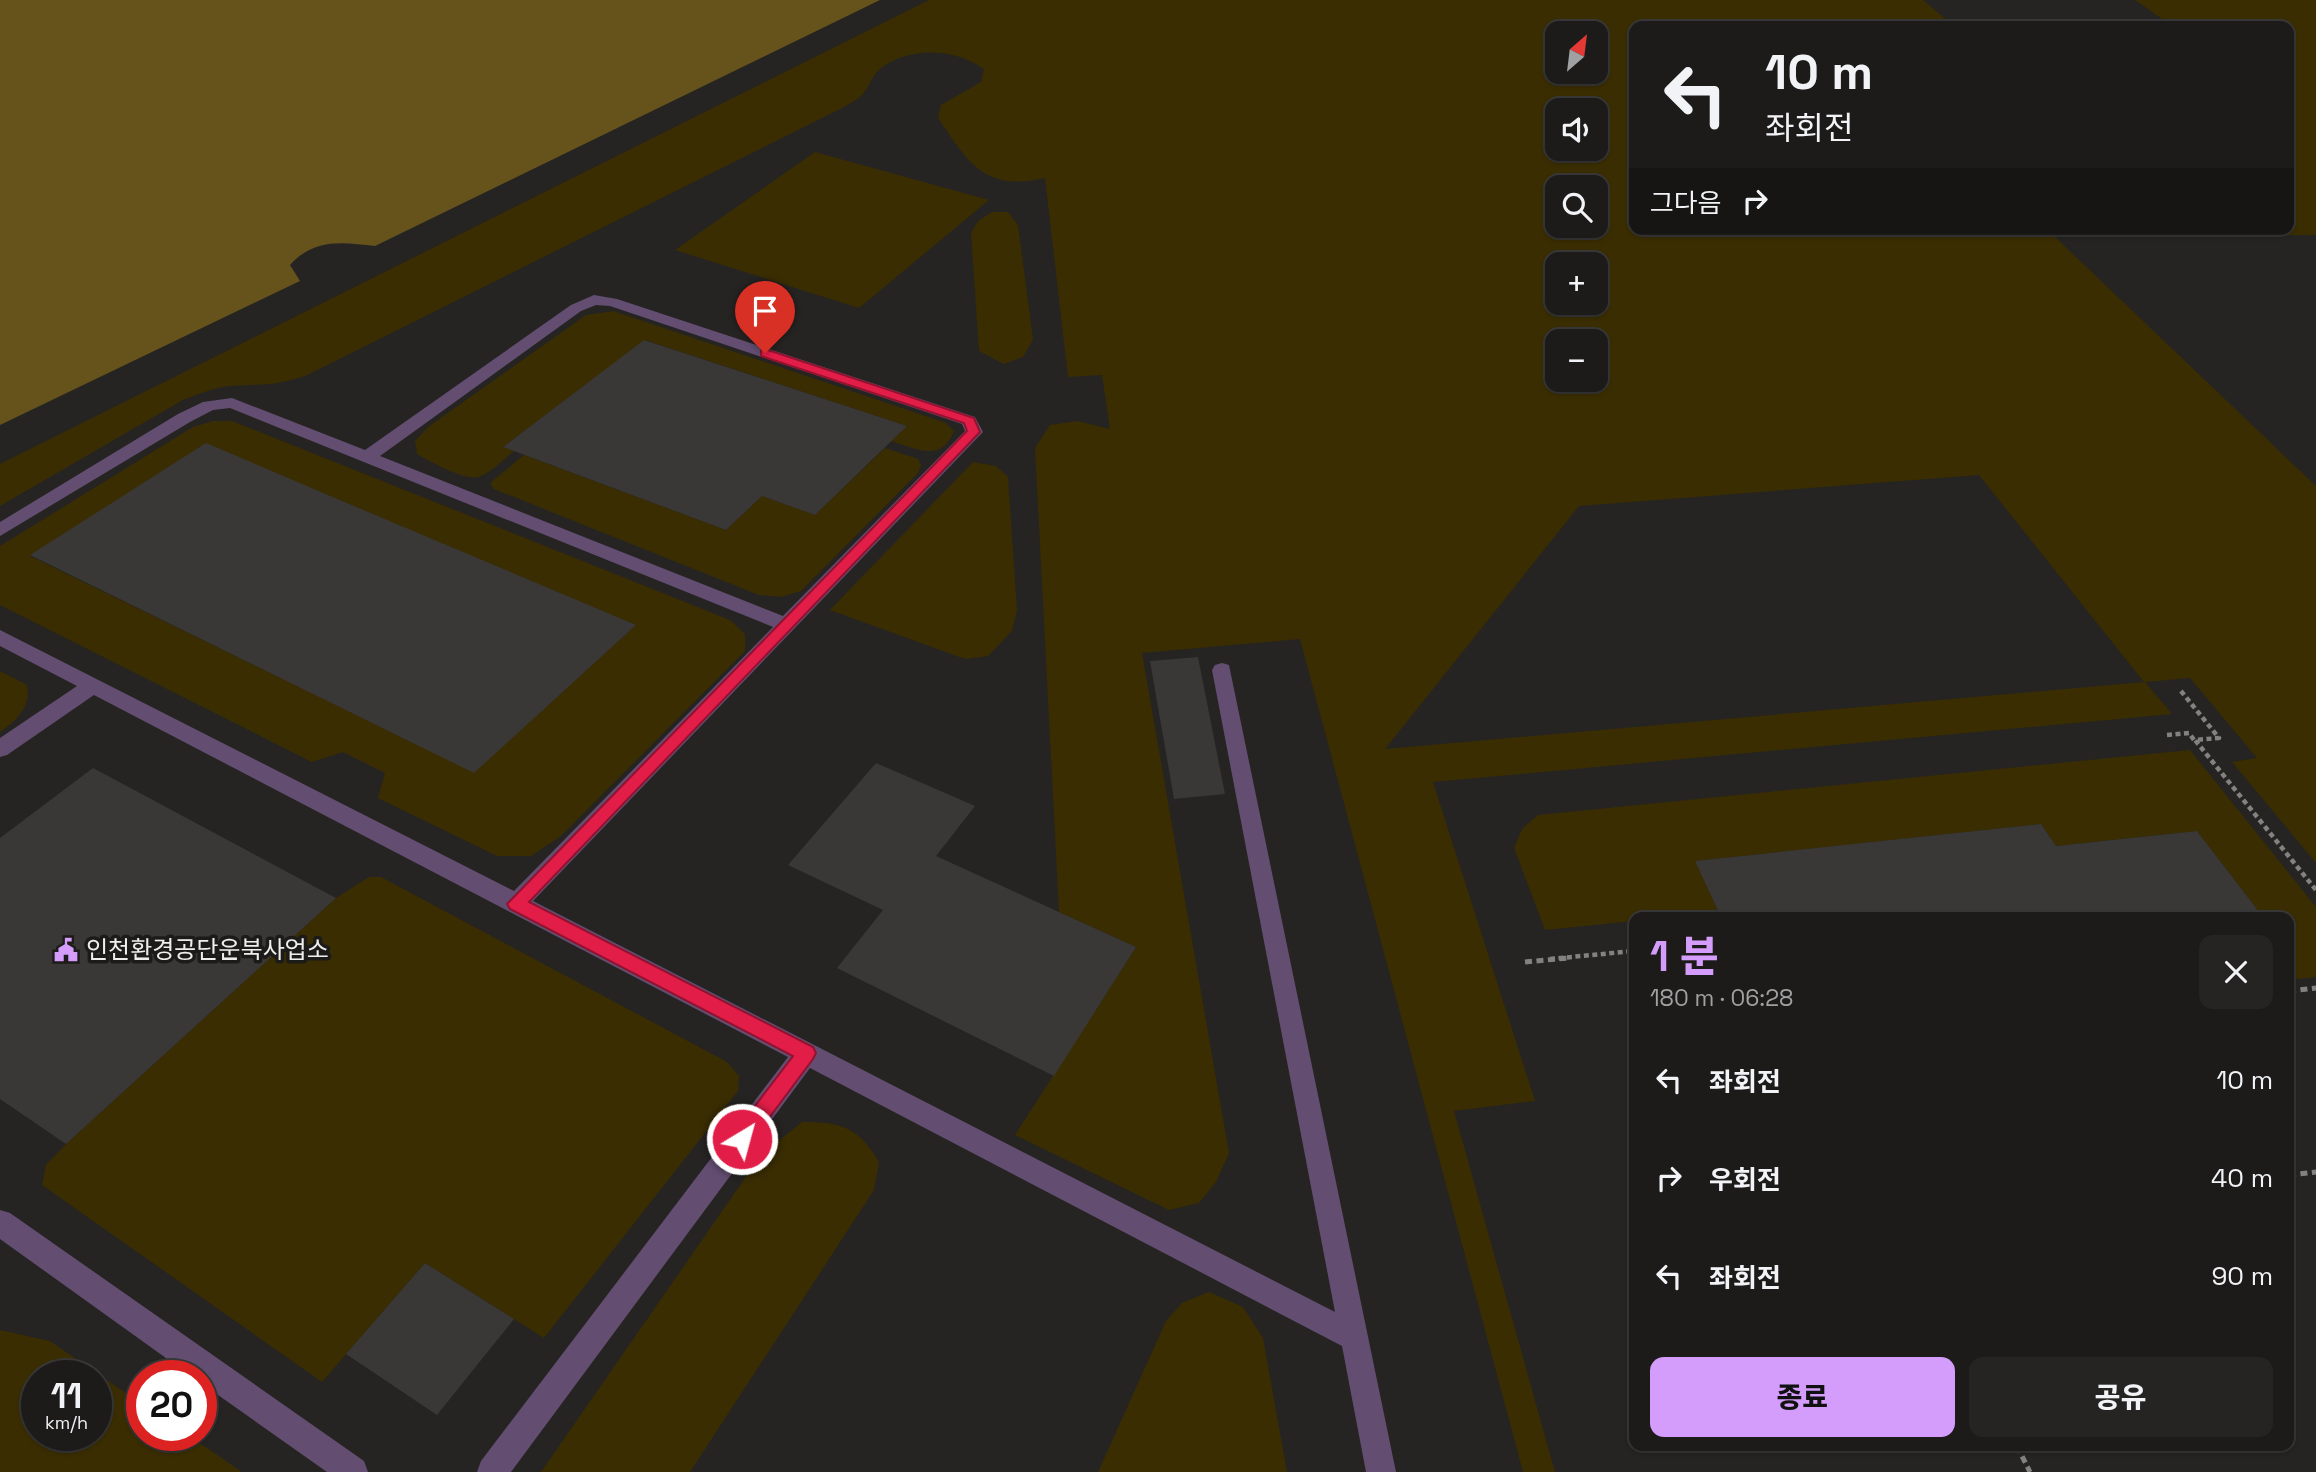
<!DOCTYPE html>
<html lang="ko">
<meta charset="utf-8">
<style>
:root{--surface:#1c1b1a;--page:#252423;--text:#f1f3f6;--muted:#a0a1a2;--line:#3a3939;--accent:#d49cfb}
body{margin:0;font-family:"Space Grotesk","Noto Sans KR",sans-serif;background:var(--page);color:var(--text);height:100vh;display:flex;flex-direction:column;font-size:26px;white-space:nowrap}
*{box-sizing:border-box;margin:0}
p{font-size:23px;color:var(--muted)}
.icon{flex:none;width:38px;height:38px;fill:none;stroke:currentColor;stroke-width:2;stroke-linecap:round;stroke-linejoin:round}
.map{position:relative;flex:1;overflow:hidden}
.side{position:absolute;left:1629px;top:912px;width:665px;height:539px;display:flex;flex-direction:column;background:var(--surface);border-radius:14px;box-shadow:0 2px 5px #0004,0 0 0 2px var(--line)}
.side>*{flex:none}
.top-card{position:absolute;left:1629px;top:21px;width:665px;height:214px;border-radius:14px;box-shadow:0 2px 5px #0004,0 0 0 2px var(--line);background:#1c1b1a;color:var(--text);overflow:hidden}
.needle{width:46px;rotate:28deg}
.tools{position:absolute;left:1545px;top:21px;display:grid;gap:14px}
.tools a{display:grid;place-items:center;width:63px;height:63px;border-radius:14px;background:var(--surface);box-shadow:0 2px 5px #0004,0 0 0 2px var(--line);font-size:35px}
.speed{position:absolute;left:21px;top:1360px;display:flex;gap:14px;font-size:35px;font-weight:700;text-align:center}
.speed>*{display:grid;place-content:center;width:91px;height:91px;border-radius:50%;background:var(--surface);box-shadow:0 2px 5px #0004,0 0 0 2px var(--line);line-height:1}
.speed small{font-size:18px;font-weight:400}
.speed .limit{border:10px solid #d22;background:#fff;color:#111}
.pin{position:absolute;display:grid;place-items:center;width:60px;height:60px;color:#fff;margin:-72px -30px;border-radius:50% 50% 50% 0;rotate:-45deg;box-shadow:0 0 7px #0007}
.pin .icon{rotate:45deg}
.me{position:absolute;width:77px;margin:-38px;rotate:37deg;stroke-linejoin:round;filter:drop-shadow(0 0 5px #0008)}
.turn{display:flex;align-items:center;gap:24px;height:147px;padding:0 21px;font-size:32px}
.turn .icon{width:91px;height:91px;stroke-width:2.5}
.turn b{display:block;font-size:49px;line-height:60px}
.then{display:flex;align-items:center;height:66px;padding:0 21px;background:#0003;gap:14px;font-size:26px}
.round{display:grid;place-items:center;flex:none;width:74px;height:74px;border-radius:14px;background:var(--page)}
.summary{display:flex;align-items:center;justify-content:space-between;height:119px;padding:0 21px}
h1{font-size:42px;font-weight:800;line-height:52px;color:var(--accent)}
.action{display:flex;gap:14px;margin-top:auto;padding:14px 21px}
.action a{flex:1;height:80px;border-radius:14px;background:var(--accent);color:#111;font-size:28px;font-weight:800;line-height:80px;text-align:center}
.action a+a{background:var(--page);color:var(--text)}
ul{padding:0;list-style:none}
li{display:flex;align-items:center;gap:21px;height:98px;padding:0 21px}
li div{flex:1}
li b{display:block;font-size:26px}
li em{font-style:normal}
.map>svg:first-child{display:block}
</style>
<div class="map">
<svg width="2316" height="1472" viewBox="0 0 2316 1472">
<rect width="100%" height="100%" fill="#252422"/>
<g fill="#3a2d02" fill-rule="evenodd">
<path d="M929,0h994l31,26h-320v203h655v-203h-117l-37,-26h181v235l-261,2 261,249v377l-84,-101 25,-4 -67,-80 -45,4 27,32 -739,68 102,319 -81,10 101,361h-32l-223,-833 -158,14 87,500 -13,29 -17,21 -30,7 -154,-75 121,-188 -77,-35 -24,-464 15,-23 27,-4 33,8 -8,-54 -34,2 -23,-199c-60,14 -76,-14 -107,-60l3,-13 40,-23 3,-13c-29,-21 -75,-23 -104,0 -9,7 -11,20 -19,27 -5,5 -13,8 -19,12l-537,268c-31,10 -42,8 -73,10 -17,1 -33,8 -49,14l-183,106v-42zM1558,33h38v39h-38zM1558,110h38v39h-38zM1558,187h38v39h-38zM1558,264h38v39h-38zM1558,341h38v39h-38zM1979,475l165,207 -759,67 194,-243z"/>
<polygon points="815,152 989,200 859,308 675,250"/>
<polygon points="992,212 1008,212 1018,225 1033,340 1023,357 1004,364 979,351 971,233 978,221"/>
<path d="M613,311l333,112 8,8c-13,32 -37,18 -63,10l16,-15 -262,-86 -142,107 11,4c-10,8 -24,23 -36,26 -13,4 -49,-16 -61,-23l-2,-13 13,-14 158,-112z"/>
<path d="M213,421h19l498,199 15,14v17l-184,185 -30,20h-34l-119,-58 7,-25 -42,-21 -31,10 -312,-157v-59l193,-119zM206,444l429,181h1l-162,147 -444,-216z"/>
<polygon points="885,448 918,459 921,465 918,473 801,591 781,597 759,595 494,489 490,483 524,455 726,530 762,496 815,515"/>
<polygon points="973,462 996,466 1008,477 1017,611 1012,631 988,656 965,659 830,610"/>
<path d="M0,671l27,14c5,21 -11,36 -27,47z"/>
<polygon points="2190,750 2316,907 2316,977 2289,980 2289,917 2263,917 2197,831 2056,846 2041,824 1696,861 1718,911 1667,917 1634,917 1634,921 1545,930 1514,848 1522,829 1538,815"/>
<polygon points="369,877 381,877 727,1062 739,1076 738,1091 544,1338 425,1263 322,1382 42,1185 46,1165 66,1144 336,898"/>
<path d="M802,1122c40,0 56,5 77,40l-5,28 -184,282h-149l220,-317z"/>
<polygon points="1209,1292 1243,1307 1263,1338 1287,1472 1098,1472 1166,1321 1182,1303"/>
<path d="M0,1330l50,11 92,63v31h46l54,37h-242zM37,1376h59v59h-59z"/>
</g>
<path fill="#65531b" d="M0,0h880l-505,246c-33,-4 -61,-8 -85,19l10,16 -300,144z"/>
<g fill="#393836">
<polygon points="644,340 907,426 815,515 762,496 726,530 503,447"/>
<polygon points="206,443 342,501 636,625 474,773 30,555"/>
<polygon points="1198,657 1225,794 1174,799 1150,661"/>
<polygon points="876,763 975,806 936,856 1136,947 1054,1076 837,968 883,910 788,865"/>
<polygon points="93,768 336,898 66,1144 0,1099 0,838"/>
<polygon points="2041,824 2056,846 2197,831 2263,917 1721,917 1695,861"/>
<polygon points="425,1263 514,1319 437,1415 346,1354"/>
</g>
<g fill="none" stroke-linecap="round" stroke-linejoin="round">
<g stroke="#838280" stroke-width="4.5" stroke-dasharray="5 3.5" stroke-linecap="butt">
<polyline points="2181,691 2219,738 2195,740 2316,890"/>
<polyline points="2167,735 2189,733 2194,740"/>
<polyline points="1550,959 1634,951"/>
</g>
<g stroke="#838280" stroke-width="5" stroke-dasharray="7 4.5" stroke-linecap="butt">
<polyline points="1525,962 1568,958"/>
<polyline points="2289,991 2316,988"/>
<polyline points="2289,1175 2316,1172"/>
<polyline points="2017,1446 2030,1472"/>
</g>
<g fill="#634e72" fill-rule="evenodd">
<path d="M594,295l23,4 358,118 8,15 -450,469 802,411 -123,-642 3,-5 7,-2 7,2 167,807h-30l-24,-126 -532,-278 -299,404h-34l4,-11 307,-404 -694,-362 -87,60 -7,2v-19l77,-52 -77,-40v-16l514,261 259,-264 -543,-219 -17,2 -23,12 -190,114v-14l178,-108 25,-12 29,-4 133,52 206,-145zM596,305l14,1 352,118 3,7 -182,185 -403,-160 201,-145z"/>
<polygon points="0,1210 10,1213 364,1461 368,1472 327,1472 201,1383 201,1376 191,1376 0,1239"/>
</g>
</g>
<polygon fill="#e11d48" stroke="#92132f" stroke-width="2" points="765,349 974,418 980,432 529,902 813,1047 816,1053 813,1059 749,1145 742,1148 735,1145 732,1139 735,1132 793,1056 510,909 507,904 967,431 964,423 761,356 761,350"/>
<defs>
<g id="civic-bare" transform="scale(1.89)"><path d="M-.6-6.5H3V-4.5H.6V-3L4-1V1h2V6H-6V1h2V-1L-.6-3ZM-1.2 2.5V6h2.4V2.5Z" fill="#d49cfb" stroke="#1c1b19" stroke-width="2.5" paint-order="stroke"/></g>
</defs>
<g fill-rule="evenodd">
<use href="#civic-bare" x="66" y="950"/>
</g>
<g text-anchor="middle" stroke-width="7" stroke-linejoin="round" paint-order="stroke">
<g font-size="24" fill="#eeeeec" stroke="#1c1b19" text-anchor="start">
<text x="86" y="958">인천환경공단운북사업소</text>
</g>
</g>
</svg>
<div class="tools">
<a><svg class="needle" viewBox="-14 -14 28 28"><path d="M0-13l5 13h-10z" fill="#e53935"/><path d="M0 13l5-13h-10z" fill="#a0a1a2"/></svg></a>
<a><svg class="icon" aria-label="sound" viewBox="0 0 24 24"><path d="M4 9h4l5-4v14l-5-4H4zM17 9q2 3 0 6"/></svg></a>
<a><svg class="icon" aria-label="search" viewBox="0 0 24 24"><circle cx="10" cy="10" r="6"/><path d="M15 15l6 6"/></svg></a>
<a>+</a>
<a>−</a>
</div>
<div class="speed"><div>11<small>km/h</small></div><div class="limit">20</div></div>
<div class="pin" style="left:765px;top:353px;background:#d93025"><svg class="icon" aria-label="arrive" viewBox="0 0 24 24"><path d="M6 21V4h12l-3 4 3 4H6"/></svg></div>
<svg class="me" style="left:742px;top:1139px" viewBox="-20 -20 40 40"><circle r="17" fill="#e11d48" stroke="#fff" stroke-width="3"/><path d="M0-11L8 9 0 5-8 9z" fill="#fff"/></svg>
<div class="top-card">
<div class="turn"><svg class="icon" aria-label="left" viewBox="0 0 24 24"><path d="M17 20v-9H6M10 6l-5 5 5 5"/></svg><div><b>10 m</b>좌회전</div></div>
<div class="then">그다음<svg class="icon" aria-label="right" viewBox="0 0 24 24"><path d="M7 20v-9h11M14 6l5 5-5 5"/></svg></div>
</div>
<section class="side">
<div class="summary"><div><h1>1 분</h1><p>180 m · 06:28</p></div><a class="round"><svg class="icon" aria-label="close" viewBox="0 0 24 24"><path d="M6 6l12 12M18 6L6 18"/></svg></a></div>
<ul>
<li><svg class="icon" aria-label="left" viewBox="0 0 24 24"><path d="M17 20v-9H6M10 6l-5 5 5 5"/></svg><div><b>좌회전</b></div><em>10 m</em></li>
<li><svg class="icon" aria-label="right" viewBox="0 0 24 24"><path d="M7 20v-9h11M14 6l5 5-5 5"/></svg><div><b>우회전</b></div><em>40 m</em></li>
<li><svg class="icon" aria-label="left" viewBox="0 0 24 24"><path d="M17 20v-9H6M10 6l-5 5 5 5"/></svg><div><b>좌회전</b></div><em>90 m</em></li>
</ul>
<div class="action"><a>종료</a><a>공유</a></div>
</section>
</div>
